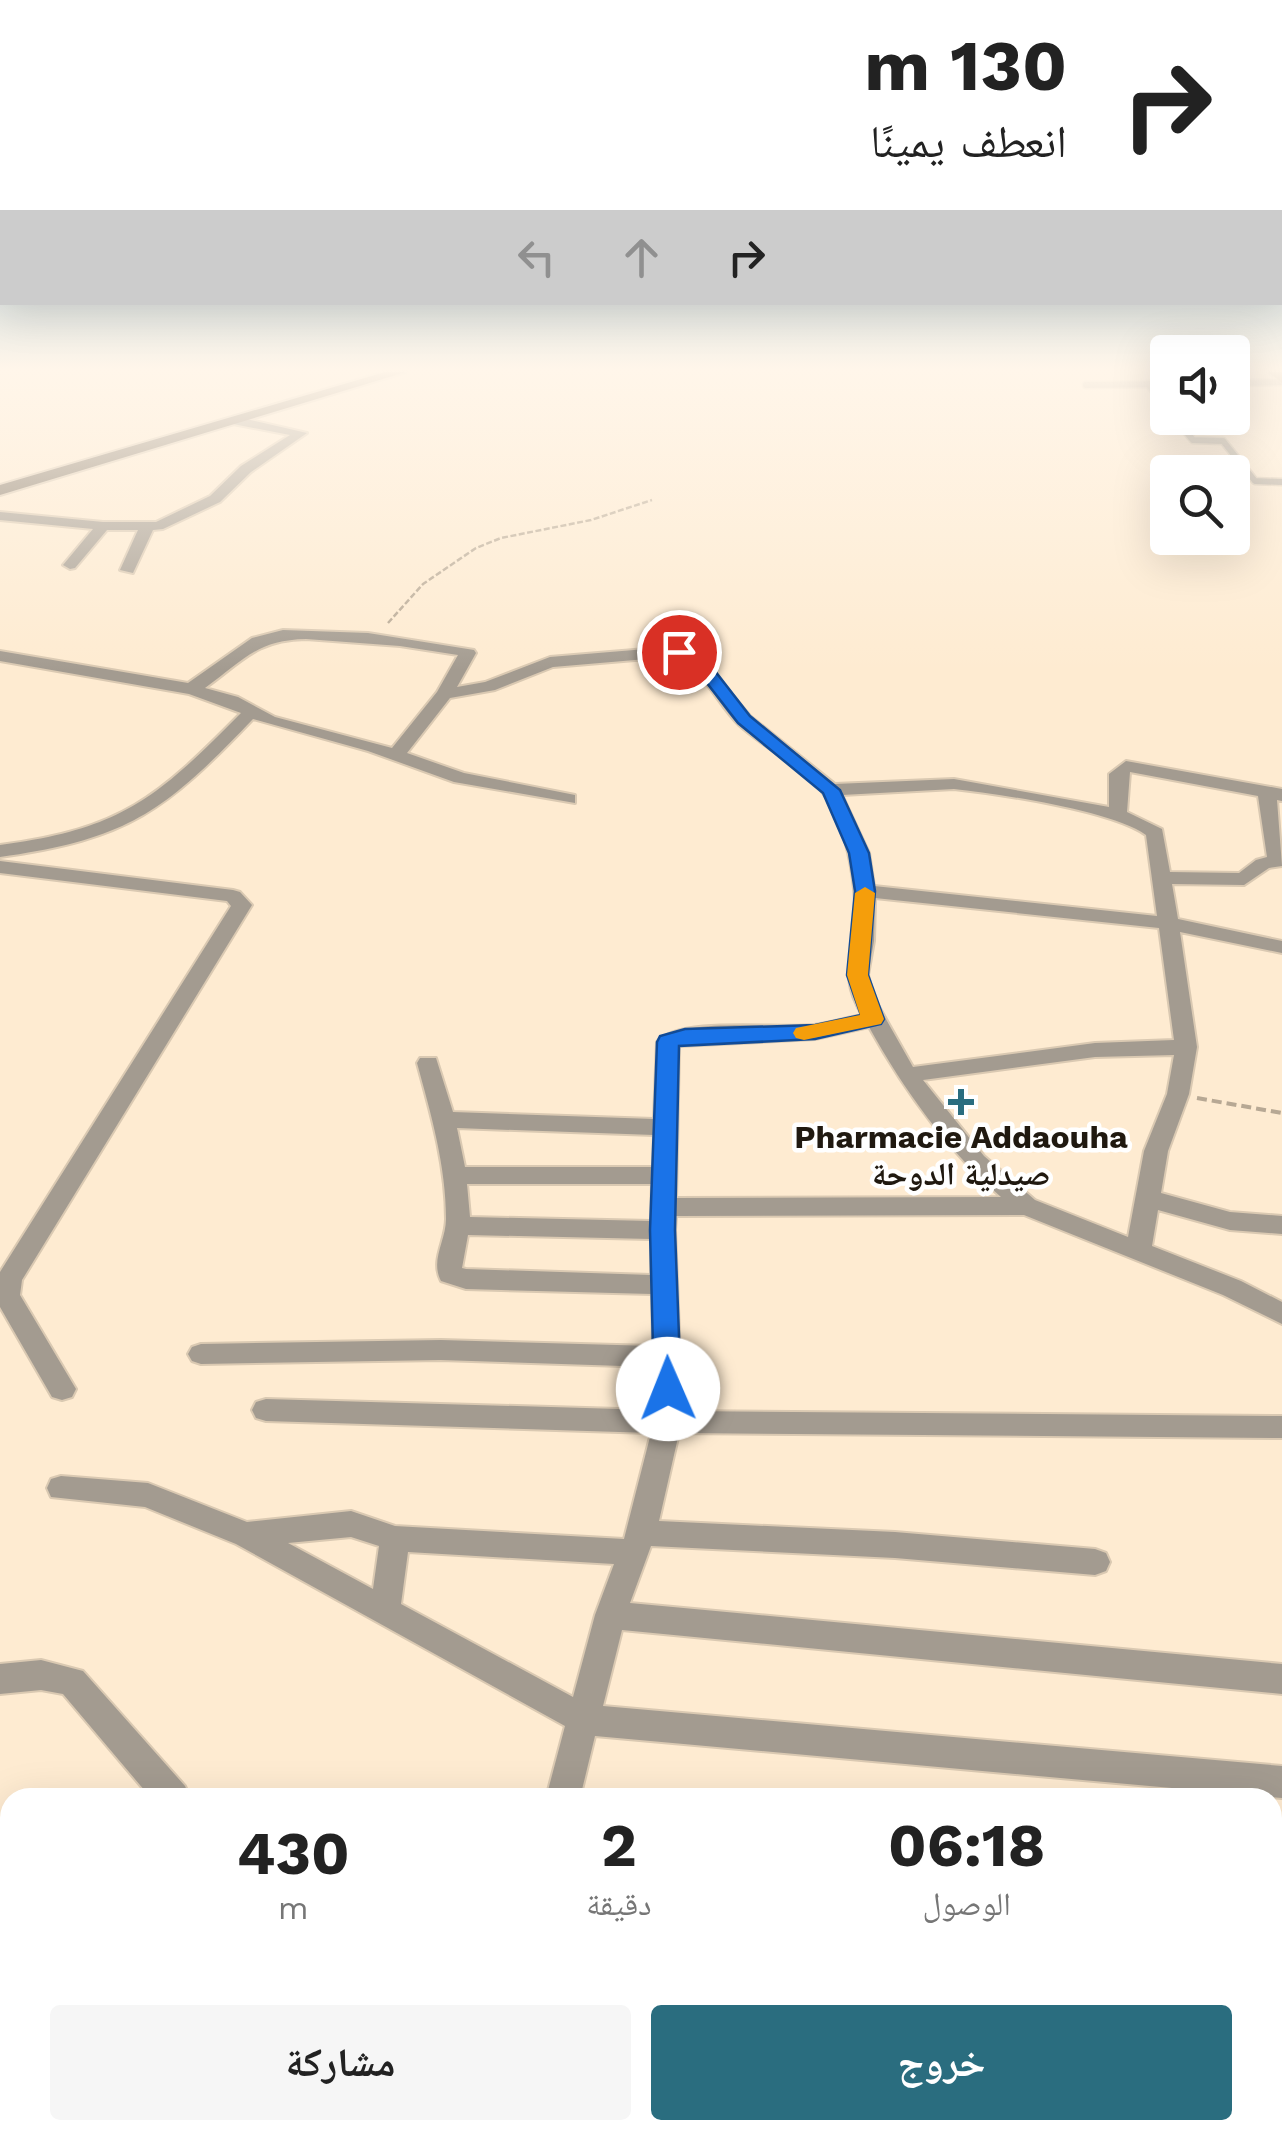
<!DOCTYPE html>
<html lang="ar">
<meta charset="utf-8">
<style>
:root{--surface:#fff;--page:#f6f6f6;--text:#222;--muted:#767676;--accent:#2a6d7f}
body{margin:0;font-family:"Work Sans","Noto Naskh Arabic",sans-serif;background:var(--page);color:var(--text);direction:rtl;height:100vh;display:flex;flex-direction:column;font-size:38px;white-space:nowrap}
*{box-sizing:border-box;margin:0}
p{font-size:32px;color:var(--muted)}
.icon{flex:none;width:55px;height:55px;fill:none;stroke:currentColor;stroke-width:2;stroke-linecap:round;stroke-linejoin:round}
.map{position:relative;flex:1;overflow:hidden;direction:ltr}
.details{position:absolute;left:0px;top:1788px;width:1282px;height:352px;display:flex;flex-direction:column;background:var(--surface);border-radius:30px 30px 0 0;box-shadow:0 10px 40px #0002;direction:rtl}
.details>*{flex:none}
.guide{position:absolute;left:0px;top:0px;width:1282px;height:305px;box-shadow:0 10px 40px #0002;direction:rtl;background:#fff;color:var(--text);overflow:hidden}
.tools{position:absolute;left:1150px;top:335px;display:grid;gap:20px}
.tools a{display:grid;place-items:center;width:100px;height:100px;border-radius:10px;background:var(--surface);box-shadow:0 10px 40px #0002;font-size:50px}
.pin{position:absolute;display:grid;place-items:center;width:85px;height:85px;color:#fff;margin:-42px;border:5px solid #fff;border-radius:50%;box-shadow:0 2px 10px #0007}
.me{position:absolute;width:110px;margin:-55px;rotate:359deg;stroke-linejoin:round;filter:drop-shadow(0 0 8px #0008)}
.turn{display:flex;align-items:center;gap:35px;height:210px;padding:0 50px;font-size:45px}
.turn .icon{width:130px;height:130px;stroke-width:2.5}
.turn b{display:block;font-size:70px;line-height:85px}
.lanes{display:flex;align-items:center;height:95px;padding:0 50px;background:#0003;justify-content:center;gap:50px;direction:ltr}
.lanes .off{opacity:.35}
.eta{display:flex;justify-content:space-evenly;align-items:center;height:170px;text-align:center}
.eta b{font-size:60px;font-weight:700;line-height:70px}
.cta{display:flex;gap:20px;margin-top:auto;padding:20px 50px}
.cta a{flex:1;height:115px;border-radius:10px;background:var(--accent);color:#fff;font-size:40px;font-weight:700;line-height:115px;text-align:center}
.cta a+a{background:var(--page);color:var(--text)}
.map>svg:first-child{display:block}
</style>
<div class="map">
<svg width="1282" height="2138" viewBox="0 0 1282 2138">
<rect width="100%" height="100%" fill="#feebd1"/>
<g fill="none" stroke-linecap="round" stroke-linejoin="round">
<g stroke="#dac9b2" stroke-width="9">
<g id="lane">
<polyline points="1232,383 1282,382"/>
<polyline points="1148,384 1168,409"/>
<polyline points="1086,385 1164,384"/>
<polyline points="1175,418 1193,440 1223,441 1255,481 1282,482"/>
</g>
</g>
<g stroke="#dac9b2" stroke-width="4">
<g id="street">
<polygon points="238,417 307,433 251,472 220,502 163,529 153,530 133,573 120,570 138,530 107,530 75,568 70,569 63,565 93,529 0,520 0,512 103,522 156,522 210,496 241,466 290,435 233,424 233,418"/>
<path d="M283,630l85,3 106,17 2,3 -19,34 28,-5 65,-25 120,-10 28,7 52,62 85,68 119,-5 155,28v-33l17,-13 156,28v12l-5,-1 5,66 -13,2 -25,17 -72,-1 6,35 104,22v12l-102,-21 17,115 -8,47 -21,57 -7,42 69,19 52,4v18l-52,-4 -72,-20 -6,36 89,35 41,21v22l-59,-29 -199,-80 -348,1 -1,14 7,181 600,5v22l-603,-5 -20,88 236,11 200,17 11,4 4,9 -4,9 -11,4 -200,-17 -244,-12 -21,57 652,61v30l-660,-64 -19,76 679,60v32l-687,-62 -15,62h-34l19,-72 -329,-182 -91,-37 -94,-10 -4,-9 4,-9 10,-3 87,7 99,39 104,-11 44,15 229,13 27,-106 -385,-12 -10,-3 -4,-8 4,-8 10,-3 388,11 -1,-43 -212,-7 -240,4 -9,-3 -4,-7 4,-7 9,-3 240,-4 212,6 -1,-52 -186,-5 -25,-8c-11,-21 5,-40 5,-62 0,-53 -15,-105 -29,-156l3,-5h16l17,54 201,7 3,-77c23,-26 121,-13 157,-17 16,-2 32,-7 48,-10 -18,-32 -13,-40 -8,-74 5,-44 -4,-111 -31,-148 -17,-23 -61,-47 -84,-68 -23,-22 -37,-61 -69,-68l-117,10 -58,23 -45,8 -43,55 57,20 111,22v8l-121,-21 -86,-31 -115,-32c-88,92 -124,120 -253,138v-12c122,-16 157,-47 241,-132l-52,-19 -189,-33v-10l188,32 64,-45zM306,639l94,7 58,9 -21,37 -45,56 -117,-31 -37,-20 -33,-9c38,-27 51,-48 101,-49zM1130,772l128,24 9,61 -11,3 -17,13 -69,-1 -8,-43 -35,-17zM954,789c45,5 157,21 192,46l11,81 -283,-30 -5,-33 -27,-58zM875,898l284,30 15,112 -79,3 -182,24 -39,-69 -6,-23 6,-34zM869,1027c35,63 77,122 132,170l-325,1 3,-152 136,-7zM1174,1055l-7,39 -23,57 -16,86 -93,-37 -51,-44 -61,-76 172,-23zM457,1128l197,7 -1,32h-188zM467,1184h185l-1,37 -181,-4zM468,1235l183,4v36l-185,-6 -4,-1zM351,1537l28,9 -6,43 -85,-46zM408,1552l206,12 -19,51 -22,82 -172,-93z"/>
<polygon points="0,861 233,890 240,892 252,905 22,1280 20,1295 76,1389 72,1397 62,1400 52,1397 0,1307 0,1272 231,906 227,901 0,873"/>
<polygon points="41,1660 83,1671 185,1786 190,1798 151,1798 63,1694 41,1690 0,1694 0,1664"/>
<rect x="1272" y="1975" width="10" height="36"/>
<polygon points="555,2130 595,2130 592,2138 552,2138"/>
</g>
</g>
<g stroke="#dac9b2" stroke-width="4">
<g id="secondary">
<polygon points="385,372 406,372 0,495 0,485"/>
<polygon points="1268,372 1282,372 1282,383"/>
</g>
</g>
<polyline stroke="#b7a894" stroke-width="2.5" stroke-dasharray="6 2.5" stroke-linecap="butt" points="388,623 423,584 476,548 501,538 591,520 652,500"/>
<polyline stroke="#b7a894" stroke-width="4" stroke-dasharray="10 5" stroke-linecap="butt" points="1197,1098 1282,1113"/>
<use href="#lane" stroke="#a39b90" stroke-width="6"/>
<use href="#street" fill="#a39b90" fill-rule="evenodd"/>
<use href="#secondary" fill="#7f7364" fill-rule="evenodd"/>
</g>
<linearGradient id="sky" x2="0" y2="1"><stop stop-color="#70accc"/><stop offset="0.55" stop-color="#fff6ea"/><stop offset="1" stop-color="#fff6ea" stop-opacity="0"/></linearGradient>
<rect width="1282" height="671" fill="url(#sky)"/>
<polygon fill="#1a73e8" stroke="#114b97" stroke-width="2.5" points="679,647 708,662 750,716 840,790 869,853 875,891 868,975 884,1019 881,1024 815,1039 679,1046 675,1230 681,1389 677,1397 668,1400 658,1397 654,1389 650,1230 657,1042 660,1036 685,1029 815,1025 861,1015 847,975 855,891 849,853 823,793 738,723 696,669 673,655 673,649"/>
<polygon fill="#f59e0b" points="865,887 875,893 868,975 884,1019 881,1024 804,1040 796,1038 793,1033 796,1028 860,1015 847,975 855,893"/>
<path fill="#2a6d7f" stroke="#fff" stroke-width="4" d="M956 1087h10v10h10v10h-10v10h-10v-10h-10v-10h10z"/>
<g text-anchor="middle" stroke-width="9" stroke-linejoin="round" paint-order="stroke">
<g font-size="32" font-weight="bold" fill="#201910" stroke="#fff">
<text x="961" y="1148">Pharmacie Addaouha<tspan x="961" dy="37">صيدلية الدوحة</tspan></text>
</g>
</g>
</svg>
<div class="tools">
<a><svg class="icon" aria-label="sound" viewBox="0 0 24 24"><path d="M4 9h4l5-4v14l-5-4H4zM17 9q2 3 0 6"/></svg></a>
<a><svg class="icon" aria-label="search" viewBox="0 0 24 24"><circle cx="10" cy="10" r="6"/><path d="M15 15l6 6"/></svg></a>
</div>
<div class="pin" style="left:679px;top:652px;background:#d93025"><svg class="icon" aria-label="arrive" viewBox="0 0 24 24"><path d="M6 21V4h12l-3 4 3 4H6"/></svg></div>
<svg class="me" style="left:668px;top:1389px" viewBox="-20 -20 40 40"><circle r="19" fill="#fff"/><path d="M0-13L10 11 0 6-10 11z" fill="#1a73e8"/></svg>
<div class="guide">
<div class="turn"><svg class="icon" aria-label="right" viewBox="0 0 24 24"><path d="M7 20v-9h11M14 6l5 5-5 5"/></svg><div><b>130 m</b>انعطف يمينًا</div></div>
<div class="lanes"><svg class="icon off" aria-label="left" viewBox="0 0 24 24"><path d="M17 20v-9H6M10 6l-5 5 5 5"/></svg><svg class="icon off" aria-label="ahead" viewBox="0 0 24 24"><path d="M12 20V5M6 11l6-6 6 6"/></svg><svg class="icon" aria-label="right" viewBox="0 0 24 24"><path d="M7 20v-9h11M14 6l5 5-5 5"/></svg></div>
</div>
<section class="details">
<div class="eta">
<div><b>06:18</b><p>الوصول</p></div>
<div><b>2</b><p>دقيقة</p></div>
<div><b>430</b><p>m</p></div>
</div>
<div class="cta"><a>خروج</a><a>مشاركة</a></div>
</section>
</div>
